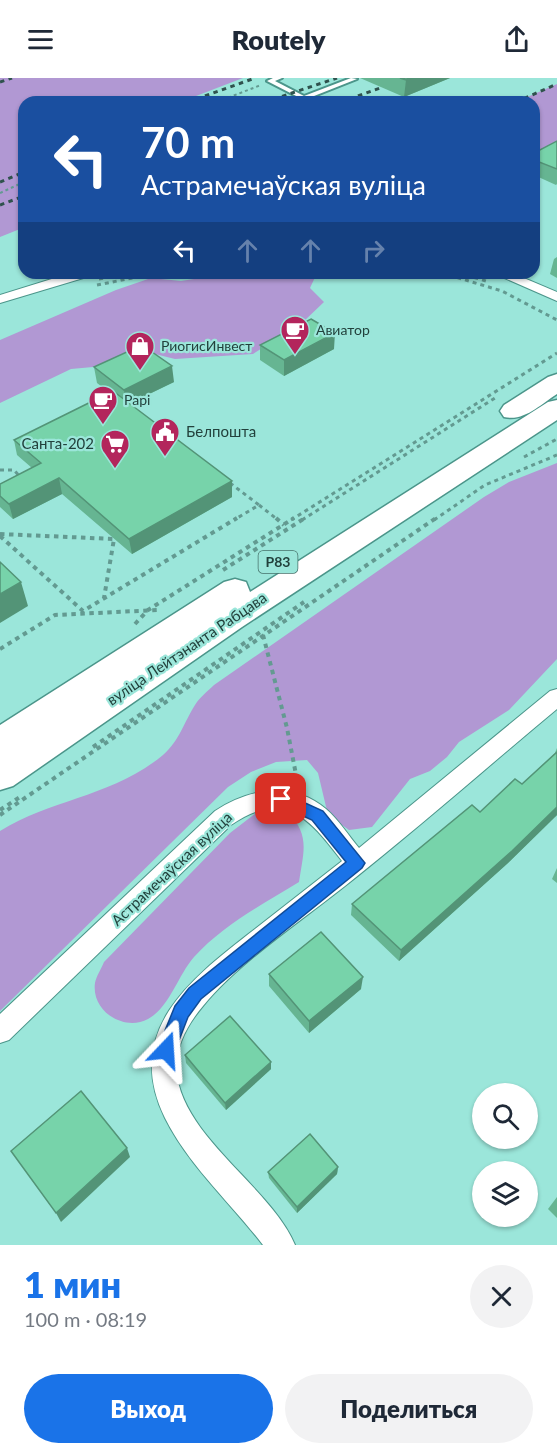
<!DOCTYPE html>
<html lang="ru">
<meta charset="utf-8">
<style>
:root{--surface:#fff;--page:#f2f2f3;--text:#1f2937;--muted:#747a83;--accent:#1a73e8}
body{margin:0;font-family:Lato,sans-serif;background:var(--page);color:var(--text);height:100vh;display:flex;flex-direction:column;font-size:22px;white-space:nowrap}
*{box-sizing:border-box;margin:0}
p{font-size:20px;color:var(--muted)}
.icon{flex:none;width:33px;height:33px;fill:none;stroke:currentColor;stroke-width:2;stroke-linecap:round;stroke-linejoin:round}
.map{position:relative;height:1167px;overflow:hidden}
.details{display:flex;flex-direction:column;background:var(--surface);flex:1}
.details>*{flex:none}
.banner{position:absolute;left:18px;top:18px;width:522px;height:183px;border-radius:18px;box-shadow:0 2px 4px #0004;background:#1a4fa0;color:#fff;overflow:hidden}
.buttons{position:absolute;left:472px;top:1005px;display:grid;gap:12px}
.buttons a{display:grid;place-items:center;width:66px;height:66px;border-radius:50%;background:var(--surface);box-shadow:0 2px 4px #0004;font-size:30px}
.pin{position:absolute;display:grid;place-items:center;width:51px;height:51px;color:#fff;margin:-26px;border-radius:12px;box-shadow:0 3px 9px #0006}
.me{position:absolute;width:66px;margin:-33px;rotate:20deg;stroke-linejoin:round;filter:drop-shadow(0 0 4px #0008)}
.turn{display:flex;align-items:center;gap:21px;height:126px;padding:0 24px;font-size:27px}
.turn .icon{width:78px;height:78px;stroke-width:2.5}
.turn b{display:block;font-size:42px;line-height:51px}
.lanes{display:flex;align-items:center;height:57px;padding:0 24px;background:#0003;justify-content:center;gap:30px;direction:ltr}
.lanes .off{opacity:.35}
.round{display:grid;place-items:center;flex:none;width:63px;height:63px;border-radius:32px;background:var(--page)}
.summary{display:flex;align-items:center;justify-content:space-between;height:102px;padding:0 24px}
h1{font-size:36px;font-weight:800;line-height:45px;color:var(--accent)}
.cta{display:flex;gap:12px;margin-top:auto;padding:12px 24px}
.cta a{flex:1;height:69px;border-radius:36px;background:var(--accent);color:#fff;font-size:24px;font-weight:800;line-height:69px;text-align:center}
.cta a+a{background:var(--page);color:var(--text)}
header{display:flex;justify-content:space-between;align-items:center;height:78px;padding:0 24px;background:var(--surface);font-size:27px;font-weight:800}
.map>svg:first-child{display:block}
</style>
<header><svg class="icon" aria-label="menu" viewBox="0 0 24 24"><path d="M4 6h16M4 12h16M4 18h16"/></svg>Routely<svg class="icon" aria-label="share" viewBox="0 0 24 24"><path d="M12 15V3M7 8l5-5 5 5M5 13v7h14v-7"/></svg></header>
<div class="map">
<svg width="557" height="1167" viewBox="0 0 557 1167">
<rect width="100%" height="100%" fill="#9be6da"/>
<g fill="#b198d3">
<polygon points="0,0 243,0 183,23 189,24 24,24 24,153 20,151 0,159"/>
<polygon points="557,6 557,70 534,82 534,24 516,24"/>
<polygon points="233,195 317,195 310,210 324,224 302,245 253,276 175,281 147,274 104,288 71,291 0,325 0,262 116,212 151,200 181,203"/>
<path d="M557,385v196l-48,51 -50,32 -12,15 -17,14 -20,8 -38,48 -23,3 -21,-15 -10,-42 -11,-13 -31,2 -25,10 -23,15 -228,224v-180c54,-33 112,-34 163,-76 17,-15 21,-33 32,-50 5,-8 13,-14 19,-20l270,-188 25,-15z"/>
<path d="M272,732h15c23,26 17,39 12,72 -36,22 -76,43 -105,75 -16,18 -24,50 -46,62 -24,13 -57,-8 -53,-36 1,-6 6,-14 9,-21l126,-129 26,-20z"/>
</g>
<g fill="none" stroke-linecap="round" stroke-linejoin="round">
<g stroke="#4b958a" stroke-width="4">
<polygon id="service" points="273,0 282,0 275,3 304,18 351,0 357,1 304,22 267,3"/>
</g>
<g stroke="#4b958a" stroke-width="2">
<g id="minor">
<polygon points="71,195 92,195 90,198 0,225 0,217"/>
<polygon points="493,195 512,195 557,214 557,223"/>
<path d="M557,611v20c-71,59 -140,120 -212,177 -44,35 -107,77 -142,120 -16,19 -30,44 -26,70 9,63 95,113 118,169h-32c-32,-42 -74,-79 -98,-127 -43,-88 27,-140 90,-189 29,-23 58,-45 87,-68 -33,-43 -57,-73 -111,-36l-222,215 -9,3v-29l215,-203c34,-22 77,-31 111,-2 13,11 22,26 33,39l191,-157z"/>
</g>
</g>
<g stroke="#4b958a" stroke-width="3">
<g id="trunk">
<path d="M557,296v20c-16,10 -33,28 -53,23l-4,-6 4,-6 44,-28z"/>
<polygon points="557,322 557,342 242,549 13,708 0,712 0,647 224,504 235,501 246,504 250,514 548,324"/>
</g>
</g>
<g stroke="#639a91" stroke-width="2" stroke-dasharray="3 3" stroke-linecap="butt">
<polyline points="217,24 261,7"/>
<polyline points="0,115 24,104"/>
</g>
<g stroke="#639a91" stroke-width="3" stroke-dasharray="4 4" stroke-linecap="butt">
<polyline points="442,195 502,213 557,242"/>
<polyline points="459,195 486,203"/>
<polyline points="99,201 128,195"/>
<polyline points="97,207 158,195"/>
<polyline points="524,379 557,361"/>
<polyline points="0,392 14,392 21,400"/>
<polyline points="230,405 259,427 234,442"/>
<polyline points="259,427 278,442"/>
<polyline points="291,442 557,275"/>
<polyline points="302,442 495,320"/>
<polyline points="434,442 485,407 557,377"/>
</g>
<g stroke="#639a91" stroke-width="4" stroke-dasharray="4.5 4.5" stroke-linecap="butt">
<polyline points="276,440 284,447"/>
<polyline points="0,456 114,461 104,520"/>
<polyline points="0,458 83,533 237,440"/>
<polyline points="223,492 305,440"/>
<polyline points="135,546 148,532 294,440"/>
<polyline points="263,557 287,650 298,707"/>
<polyline points="0,571 55,537 158,532"/>
<polyline points="93,669 304,524"/>
<polyline points="0,732 20,719"/>
<polyline points="0,737 436,440"/>
</g>
<use href="#service" fill="#fff" fill-rule="evenodd"/>
<use href="#minor" fill="#fff" fill-rule="evenodd"/>
<use href="#trunk" fill="#fff" fill-rule="evenodd"/>
<g stroke="#2f524d" stroke-width="3" stroke-dasharray="4.5 4.5" stroke-linecap="butt">
<polyline points="0,4 12,0"/>
<polyline points="188,24 255,0"/>
<polyline points="265,24 337,0"/>
<polyline points="341,24 383,9"/>
<polyline points="516,24 557,6"/>
<polyline points="0,104 24,94"/>
<polyline points="0,127 24,118"/>
</g>
</g>
<g fill="#66b592">
<polygon points="360,0 450,0 404,19"/>
<polygon points="557,63 557,106 556,107 534,97 534,75"/>
<polygon points="557,179 557,200 550,196 554,181"/>
<polygon points="260,267 334,271 284,298 260,282"/>
<polygon points="94,289 174,304 129,326 232,403 232,419 132,476 62,416 13,441 0,429 0,406 32,390 17,377 14,362 110,315 97,305"/>
<polygon points="557,670 557,737 508,785 399,883 351,837 352,826 480,734 522,706 555,675"/>
<polygon points="557,790 557,805 552,801"/>
<polygon points="269,896 361,911 309,955 269,908"/>
<polygon points="185,977 271,991 226,1032 186,985"/>
<polygon points="338,1089 337,1096 297,1135 269,1100 268,1094"/>
<polygon points="557,1119 557,1140 548,1131"/>
</g>
<g fill="#539477">
<polygon points="411,0 450,0 404,19 406,2"/>
<polygon points="335,255 334,271 284,298 284,282"/>
<polygon points="172,288 174,304 126,327 124,312"/>
<polygon points="59,400 62,416 13,441 9,426"/>
<polygon points="232,403 232,419 132,476 129,461"/>
<polygon points="21,504 28,528 0,545 0,516"/>
<polygon points="557,729 557,737 508,785 399,883 401,872"/>
<polygon points="363,899 361,911 309,955 309,943"/>
<polygon points="271,984 271,991 226,1032 225,1025"/>
<polygon points="127,1070 130,1079 61,1144 56,1135"/>
<polygon points="338,1089 337,1096 297,1135 297,1129"/>
</g>
<g fill="#77d3aa" stroke="#539477" stroke-width="1.5">
<polygon points="400,0 411,0 406,2"/>
<polygon points="557,63 557,91 534,82 534,75"/>
<polygon points="311,241 335,255 284,282 260,267"/>
<polygon points="142,267 172,288 124,312 94,289"/>
<polygon points="113,313 232,403 129,461 59,400 9,426 0,418 0,406 41,385 14,362"/>
<polygon points="0,484 21,504 0,516"/>
<polygon points="557,674 557,729 512,773 401,872 352,826 472,727 480,734 515,701 522,706"/>
<polygon points="321,854 363,899 309,943 269,896"/>
<polygon points="230,938 271,984 225,1025 185,977"/>
<polygon points="81,1013 127,1070 56,1135 11,1073"/>
<polygon points="310,1056 338,1089 297,1129 268,1094"/>
</g>
<polygon fill="#1a73e8" stroke="#114b97" stroke-width="1.5" points="281,714 323,733 365,785 362,790 201,921 188,939 173,978 166,981 160,978 157,972 175,928 189,910 346,784 312,742 275,725 273,721 275,716"/>
<defs>
<g id="cafe-pin" transform="scale(1.5)"><path d="M0 17L-7.5 6A9.5 9.5 0 1 1 7.5 6Z" fill="#b3255c" stroke="#9be6da"/><path d="M-5.5-4.5H6V0H3Q3 3.5 0 3.5H-2.5Q-5.5 3.5-5.5 0ZM3-3.2v2h1.7v-2ZM-6 4.5H4V6H-6Z" fill="#fff"/></g>
<g id="shop-pin" transform="scale(1.5)"><path d="M0 17L-7.5 6A9.5 9.5 0 1 1 7.5 6Z" fill="#b3255c" stroke="#9be6da"/><path d="M-5-2.5h2.3a2.7 3.5 0 0 1 5.4 0H5L5.5 6h-11ZM-1.5-2.5h3a1.5 2.3 0 0 0-3 0Z" fill="#fff"/></g>
<g id="civic-pin" transform="scale(1.5)"><path d="M0 17L-7.5 6A9.5 9.5 0 1 1 7.5 6Z" fill="#b3255c" stroke="#9be6da"/><path d="M-.6-6.5H3V-4.5H.6V-3L4-1V1h2V6H-6V1h2V-1L-.6-3ZM-1.2 2.5V6h2.4V2.5Z" fill="#fff"/></g>
<g id="supermarket-pin" transform="scale(1.5)"><path d="M0 17L-7.5 6A9.5 9.5 0 1 1 7.5 6Z" fill="#b3255c" stroke="#9be6da"/><path d="M-6-5.5h2.5l.6 2H6L4.5 2H-2.5L-4.4-4H-6ZM-1.5 3.2a1.3 1.3 0 1 0 .1 0ZM3 3.2a1.3 1.3 0 1 0 .1 0Z" fill="#fff"/></g>
</defs>
<g fill-rule="evenodd">
<use href="#cafe-pin" x="295" y="252"/>
<use href="#shop-pin" x="140" y="268"/>
<use href="#cafe-pin" x="103" y="322"/>
<use href="#civic-pin" x="165" y="354"/>
<use href="#supermarket-pin" x="115" y="366"/>
</g>
<g text-anchor="middle" stroke-width="4.5" stroke-linejoin="round" paint-order="stroke">
<g font-size="14" fill="#22413c" stroke="#9be6da" text-anchor="start">
<text x="316" y="257">Авиатор</text>
<text x="161" y="273">РиогисИнвест</text>
<text x="124" y="327">Papi</text>
</g>
<rect fill="#9be6da" stroke="#46726b" stroke-width="1.5" x="258.5" y="473" width="39" height="22" rx="4.5"/>
<g font-size="14" font-weight="bold" fill="#22413c">
<text x="278" y="489">Р83</text>
</g>
<g font-size="15" fill="#22413c" stroke="#9be6da" text-anchor="start">
<text x="186" y="359">Белпошта</text>
<text x="94" y="371" text-anchor="end">Санта-202</text>
</g>
<g font-size="15" fill="#22413c" stroke="#9be6da">
<text transform="translate(187 571) rotate(-34)" y="5">вуліца Лейтэнанта Рабцава</text>
<text transform="translate(172 791) rotate(-43)" y="5">Астрамечаўская вуліца</text>
</g>
</g>
</svg>
<div class="buttons">
<a><svg class="icon" aria-label="search" viewBox="0 0 24 24"><circle cx="10" cy="10" r="6"/><path d="M15 15l6 6"/></svg></a>
<a><svg class="icon" aria-label="layers" viewBox="0 0 24 24"><path d="M12 4l9 5-9 5-9-5zM3 14l9 5 9-5"/></svg></a>
</div>
<div class="pin" style="left:281px;top:721px;background:#d93025"><svg class="icon" aria-label="arrive" viewBox="0 0 24 24"><path d="M6 21V4h12l-3 4 3 4H6"/></svg></div>
<svg class="me" style="left:166px;top:972px" viewBox="-20 -20 40 40"><path d="M0-17L14 15 0 8-14 15z" fill="#1a73e8" stroke="#fff" stroke-width="4"/></svg>
<div class="banner">
<div class="turn"><svg class="icon" aria-label="left" viewBox="0 0 24 24"><path d="M17 20v-9H6M10 6l-5 5 5 5"/></svg><div><b>70 m</b>Астрамечаўская вуліца</div></div>
<div class="lanes"><svg class="icon" aria-label="left" viewBox="0 0 24 24"><path d="M17 20v-9H6M10 6l-5 5 5 5"/></svg><svg class="icon off" aria-label="ahead" viewBox="0 0 24 24"><path d="M12 20V5M6 11l6-6 6 6"/></svg><svg class="icon off" aria-label="ahead" viewBox="0 0 24 24"><path d="M12 20V5M6 11l6-6 6 6"/></svg><svg class="icon off" aria-label="right" viewBox="0 0 24 24"><path d="M7 20v-9h11M14 6l5 5-5 5"/></svg></div>
</div>
</div>
<section class="details">
<div class="summary"><div><h1>1 мин</h1><p>100 m · 08:19</p></div><a class="round"><svg class="icon" aria-label="close" viewBox="0 0 24 24"><path d="M6 6l12 12M18 6L6 18"/></svg></a></div>
<div class="cta"><a>Выход</a><a>Поделиться</a></div>
</section>
